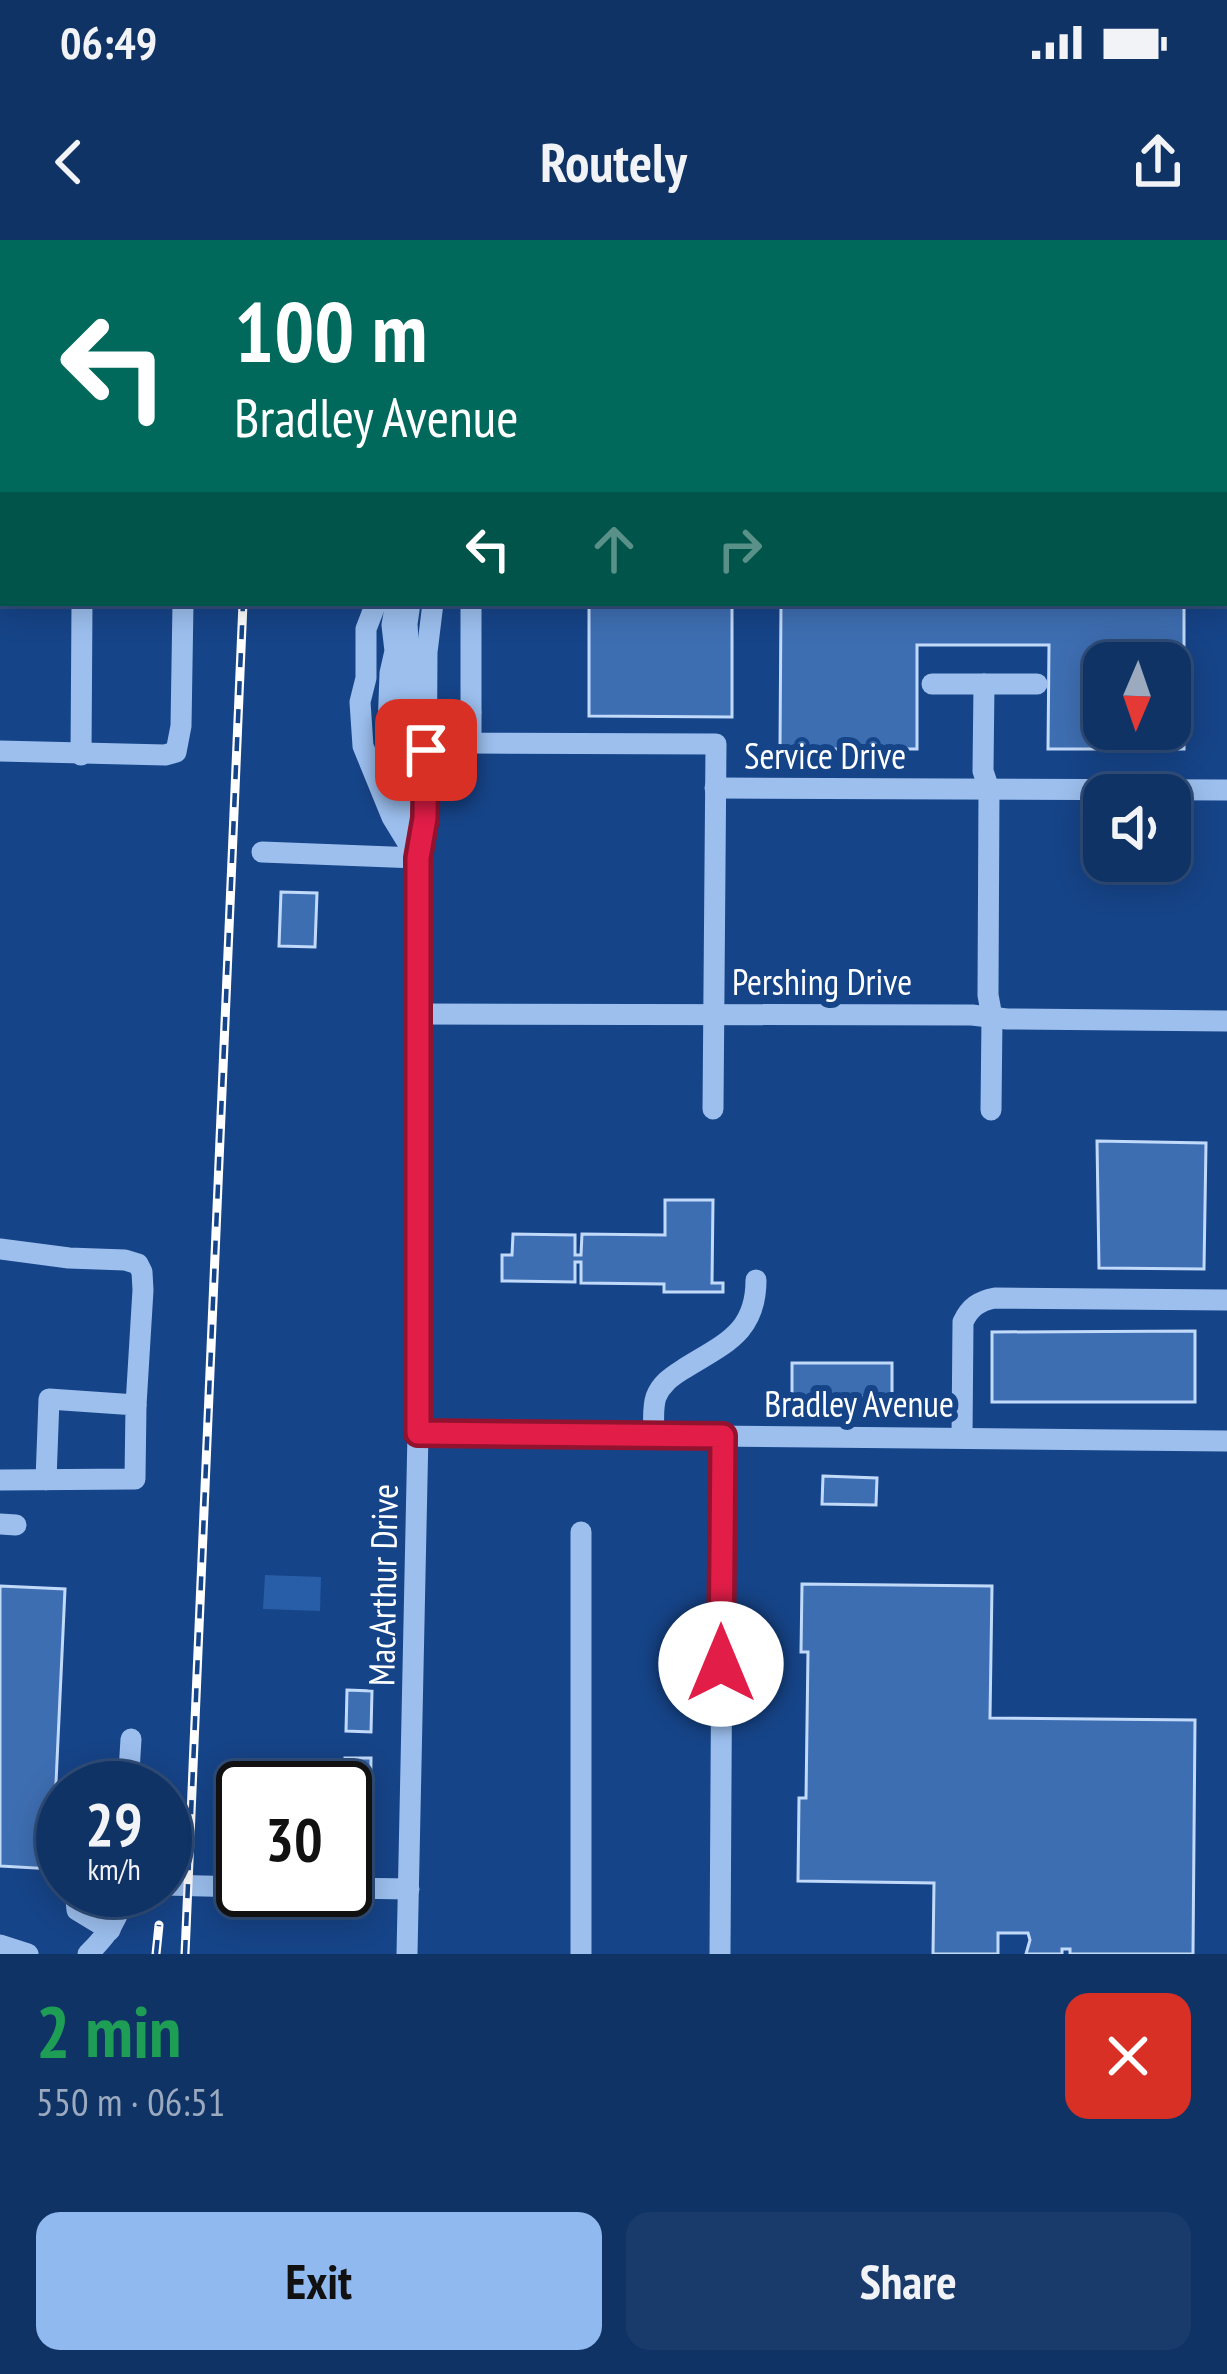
<!DOCTYPE html>
<meta charset="utf-8">
<style>
:root{--surface:#103366;--page:#193b6c;--text:#f1f3f6;--muted:#9caabf;--line:#304e7a;--accent:#90b9f0}
body{margin:0;font-family:"PT Sans Narrow",sans-serif;background:var(--page);color:var(--text);height:100vh;display:flex;flex-direction:column;font-size:45px;white-space:nowrap}
*{box-sizing:border-box;margin:0}
p{font-size:39px;color:var(--muted)}
.icon{flex:none;width:66px;height:66px;fill:none;stroke:currentColor;stroke-width:2;stroke-linecap:round;stroke-linejoin:round}
.map{position:relative;height:1714px;overflow:hidden}
.side{display:flex;flex-direction:column;background:var(--surface);flex:1}
.side>*{flex:none}
.banner{position:absolute;left:0px;top:0px;width:1227px;height:366px;box-shadow:0 6px 30px #0003,0 0 0 3px var(--line);background:#00695c;color:#fff;overflow:hidden}
.needle{width:78px;rotate:182deg}
.tools{position:absolute;left:1083px;top:402px;display:grid;gap:24px}
.tools a{display:grid;place-items:center;width:108px;height:108px;border-radius:24px;background:var(--surface);box-shadow:0 6px 30px #0003,0 0 0 3px var(--line);font-size:60px}
.speed{position:absolute;left:36px;top:1521px;display:flex;gap:24px;font-size:60px;font-weight:700;text-align:center}
.speed>*{display:grid;place-content:center;width:156px;height:156px;border-radius:50%;background:var(--surface);box-shadow:0 6px 30px #0003,0 0 0 3px var(--line);line-height:1}
.speed small{font-size:30px;font-weight:400}
.speed .limit{border:6px solid #111;border-radius:18px;background:#fff;color:#111}
.pin{position:absolute;display:grid;place-items:center;width:102px;height:102px;color:#fff;margin:-51px;border-radius:24px;box-shadow:0 6px 18px #0006}
.me{position:absolute;width:132px;margin:-66px;rotate:0deg;stroke-linejoin:round;filter:drop-shadow(0 0 9px #0008)}
.turn{display:flex;align-items:center;gap:42px;height:252px;padding:0 36px;font-size:54px}
.turn .icon{width:156px;height:156px;stroke-width:2.5}
.turn b{display:block;font-size:84px;line-height:102px}
.lanes{display:flex;align-items:center;height:114px;padding:0 36px;background:#0003;justify-content:center;gap:60px;direction:ltr}
.lanes .off{opacity:.35}
.round{display:grid;place-items:center;flex:none;width:126px;height:126px;border-radius:24px;background:var(--page)}
.headline{display:flex;align-items:center;justify-content:space-between;height:204px;padding:0 36px}
h1{font-size:72px;font-weight:700;line-height:90px;color:#1e9e55}
.button{display:flex;gap:24px;margin-top:auto;padding:24px 36px}
.button a{flex:1;height:138px;border-radius:24px;background:var(--accent);color:#111;font-size:48px;font-weight:700;line-height:138px;text-align:center}
.button a+a{background:var(--page);color:var(--text)}
.status{display:flex;justify-content:space-between;align-items:center;height:84px;padding:0 60px;background:var(--surface);direction:ltr}
.status svg{height:33px;fill:currentColor}
header{display:flex;justify-content:space-between;align-items:center;height:156px;padding:0 36px;background:var(--surface);font-size:54px;font-weight:700}
.map>svg:first-child{display:block}
</style>
<div class="status"><b>06:49</b><svg viewBox="0 0 49 12"><path d="M0 12V9h3v3zM5 12V6h3v6zM10 12V3h3v9zM15 12V0h3v12zM26 1h20v11H26zM47 4h2v5h-2z"/></svg></div>
<header><svg class="icon" aria-label="back" viewBox="0 0 24 24"><path d="M15 5l-7 7 7 7"/></svg>Routely<svg class="icon" aria-label="share" viewBox="0 0 24 24"><path d="M12 15V3M7 8l5-5 5 5M5 13v7h14v-7"/></svg></header>
<div class="map">
<svg width="1227" height="1714" viewBox="0 0 1227 1714">
<rect width="100%" height="100%" fill="#164488"/>
<polygon fill="#285da7" points="265,1335 321,1337 320,1371 263,1369"/>
<g fill="#3e6eb2" stroke="#c2dafa" stroke-width="3" fill-rule="evenodd">
<polygon points="589,363 732,363 732,477 589,476"/>
<path d="M781,363h403v146h-136l1,-104h-132v104h-137zM1104,423h66v66h-66z"/>
<polygon points="281,652 317,653 315,707 279,706"/>
<polygon points="1097,901 1206,903 1204,1029 1099,1028"/>
<polygon points="665,960 713,960 712,1043 723,1043 723,1052 664,1052 664,1044 581,1043 581,1022 575,1022 575,1042 502,1041 502,1015 512,1015 513,994 575,995 575,1015 581,1015 582,994 665,995"/>
<polygon points="1195,1091 1195,1162 992,1162 992,1092"/>
<rect x="792" y="1123" width="100" height="34"/>
<polygon points="823,1236 877,1238 876,1265 822,1264"/>
<polygon points="802,1344 992,1346 990,1478 1195,1480 1193,1714 1070,1714 1070,1709 1062,1709 1062,1714 1026,1714 1030,1700 1028,1693 998,1693 998,1714 933,1714 934,1643 798,1641 799,1558 806,1558 808,1412 801,1412"/>
<polygon points="0,1346 65,1349 52,1629 0,1626"/>
<polygon points="347,1450 372,1451 371,1492 346,1491"/>
<polygon points="345,1518 371,1518 370,1609 345,1609"/>
<polygon points="231,1578 243,1578 243,1618 230,1618"/>
</g>
<g fill="none" stroke-linecap="round" stroke-linejoin="round">
<g stroke="#9cbfee" stroke-width="21">
<polyline points="632,3 632,0"/>
<polyline points="649,3 649,0"/>
<polyline points="1016,3 1016,0"/>
<polyline points="1224,222 1227,222"/>
<polyline points="0,344 3,344"/>
<polyline points="376,363 366,389 366,438 360,462 363,506 392,577 417,618"/>
<polyline points="396,363 392,385 395,411 390,433 388,489 404,585"/>
<polyline points="410,363 407,384 410,433 404,474 405,490 411,519 411,548"/>
<polyline points="471,363 471,503 716,504 713,869"/>
<polyline points="932,444 1037,444"/>
<polyline points="984,444 983,531 989,549 988,755 992,777 991,870"/>
<polyline points="426,471 471,472"/>
<polyline points="0,511 165,515 176,512 181,486 183,363"/>
<polyline points="81,515 82,363"/>
<polyline points="715,548 1227,550"/>
<polyline points="262,612 417,618"/>
<polyline points="417,774 972,775 1007,779 1227,781"/>
<polyline points="0,1009 69,1018 125,1020 138,1024 142,1032 143,1050 136,1165"/>
<polyline points="418,1193 1227,1201"/>
<path d="M654,1195c0,-12 -2,-26 2,-38 5,-13 15,-20 26,-27 41,-26 74,-36 74,-90"/>
<path d="M962,1197l1,-115c7,-15 16,-21 32,-24l232,2"/>
<polyline points="0,1240 135,1239 136,1165 49,1159 46,1240"/>
<polyline points="0,1284 16,1285"/>
<polyline points="581,1292 581,1714"/>
<polyline points="128,1548 131,1499"/>
<polyline points="165,1645 243,1647"/>
<polyline points="345,1648 409,1649"/>
<polyline points="75,1650 77,1670 110,1690"/>
<polyline points="0,1705 28,1714"/>
<path d="M88,1714c19,-19 33,-36 35,-64"/>
<polyline points="407,1714 418,1193 417,618 426,579 427,412 433,363"/>
<polyline points="720,1714 723,1196"/>
</g>
<g stroke="#e4edff" stroke-width="27">
<polyline points="10,0 23,3"/>
<polyline points="1224,63 1227,63"/>
<polyline points="1224,156 1227,156"/>
<polyline points="0,163 3,163"/>
</g>
<g stroke="#fff" stroke-width="33">
<polyline points="104,3 112,0"/>
<polyline points="0,42 3,41"/>
</g>
<g stroke="#fff" stroke-width="9">
<g id="rail">
<polyline points="257,3 257,0"/>
<polyline points="156,1714 159,1685"/>
<polyline points="185,1714 243,363"/>
</g>
</g>
<use href="#rail" stroke="#164488" stroke-width="4.5" stroke-dasharray="14" stroke-linecap="butt"/>
</g>
<g fill="none" stroke-linecap="round" stroke-linejoin="round">
<g stroke="#92132f" stroke-width="30">
<polyline id="route" points="426,510 425,578 418,618 418,1193 723,1196 721,1424"/>
</g>
<use href="#route" stroke="#e11d48" stroke-width="21"/>
</g>
<g text-anchor="middle" stroke-width="12" stroke-linejoin="round" paint-order="stroke">
<g font-size="36" fill="#fff" stroke="#164488">
<text x="825" y="529">Service Drive</text>
<text x="822" y="755">Pershing Drive</text>
<text x="859" y="1177">Bradley Avenue</text>
<text transform="translate(383 1345) rotate(-89)" y="13">MacArthur Drive</text>
</g>
</g>
</svg>
<div class="tools">
<a><svg class="needle" viewBox="-14 -14 28 28"><path d="M0-13l5 13h-10z" fill="#e53935"/><path d="M0 13l5-13h-10z" fill="#9caabf"/></svg></a>
<a><svg class="icon" aria-label="sound" viewBox="0 0 24 24"><path d="M4 9h4l5-4v14l-5-4H4zM17 9q2 3 0 6"/></svg></a>
</div>
<div class="speed"><div>29<small>km/h</small></div><div class="limit">30</div></div>
<div class="pin" style="left:426px;top:510px;background:#d93025"><svg class="icon" aria-label="arrive" viewBox="0 0 24 24"><path d="M6 21V4h12l-3 4 3 4H6"/></svg></div>
<svg class="me" style="left:721px;top:1424px" viewBox="-20 -20 40 40"><circle r="19" fill="#fff"/><path d="M0-13L10 11 0 6-10 11z" fill="#e11d48"/></svg>
<div class="banner">
<div class="turn"><svg class="icon" aria-label="left" viewBox="0 0 24 24"><path d="M17 20v-9H6M10 6l-5 5 5 5"/></svg><div><b>100 m</b>Bradley Avenue</div></div>
<div class="lanes"><svg class="icon" aria-label="left" viewBox="0 0 24 24"><path d="M17 20v-9H6M10 6l-5 5 5 5"/></svg><svg class="icon off" aria-label="ahead" viewBox="0 0 24 24"><path d="M12 20V5M6 11l6-6 6 6"/></svg><svg class="icon off" aria-label="right" viewBox="0 0 24 24"><path d="M7 20v-9h11M14 6l5 5-5 5"/></svg></div>
</div>
</div>
<section class="side">
<div class="headline"><div><h1>2 min</h1><p>550 m · 06:51</p></div><a class="round" style="background:#d93025;color:#fff"><svg class="icon" aria-label="close" viewBox="0 0 24 24"><path d="M6 6l12 12M18 6L6 18"/></svg></a></div>
<div class="button"><a>Exit</a><a>Share</a></div>
</section>
